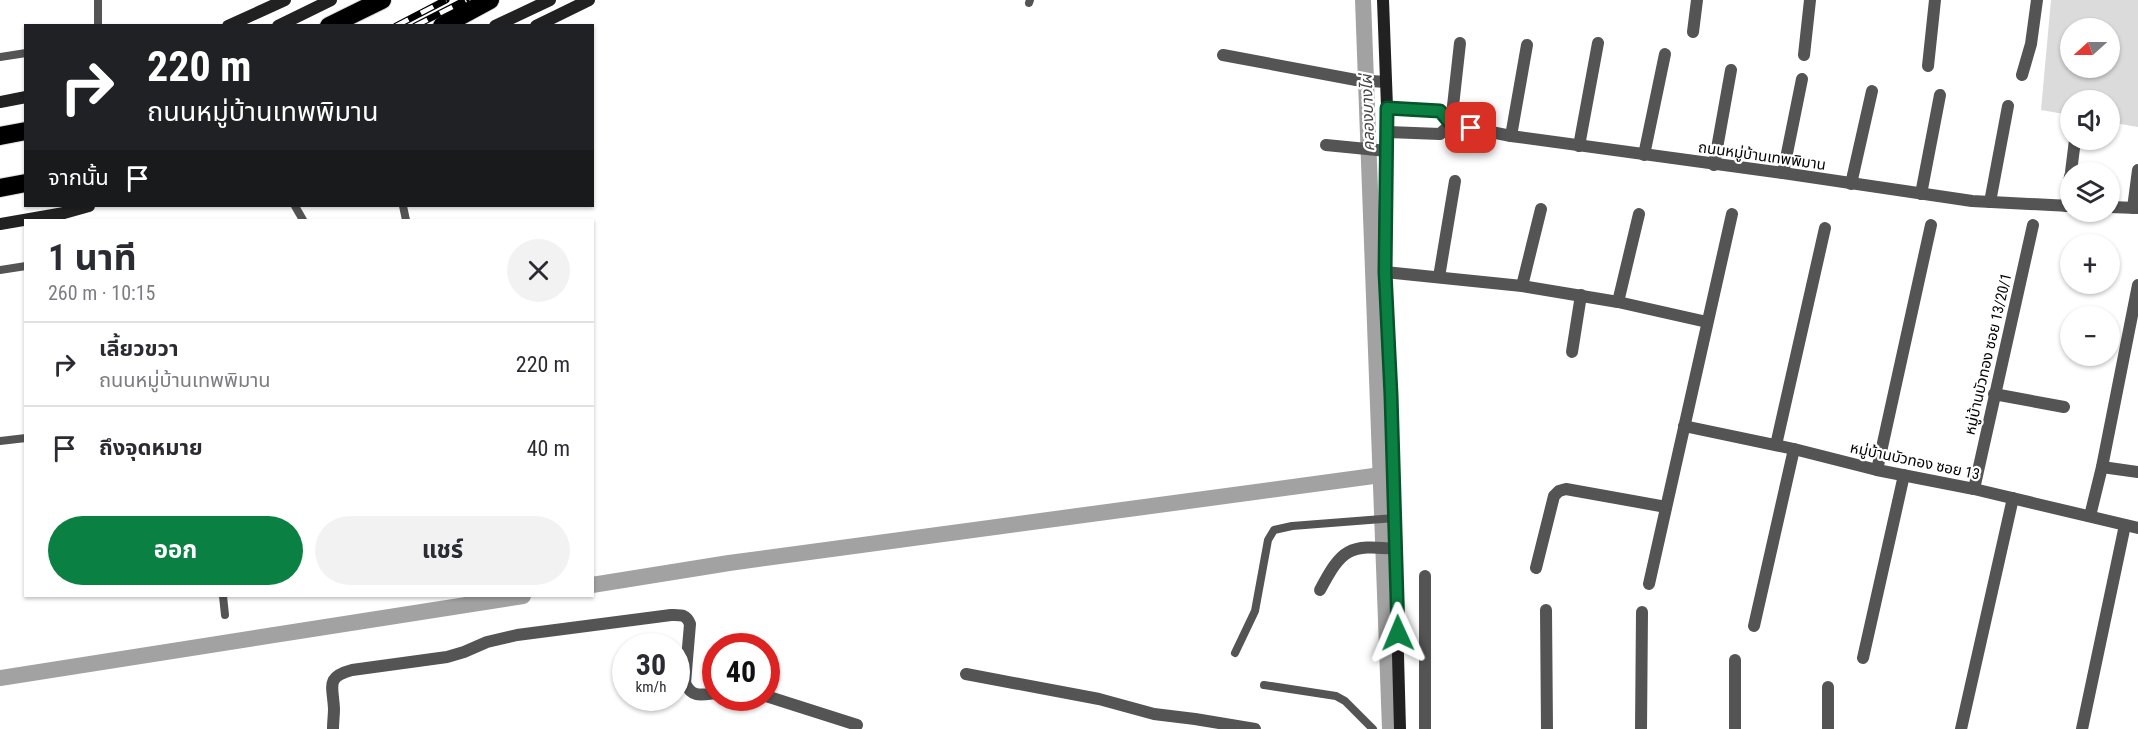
<!DOCTYPE html>
<html lang="th">
<meta charset="utf-8">
<style>
:root{--surface:#fff;--page:#f2f2f3;--text:#2b2b33;--muted:#7c7c81;--line:#e1e1e2;--accent:#0b8043}
body{margin:0;font-family:"Roboto Condensed","Noto Sans Thai",sans-serif;background:var(--page);color:var(--text);height:100vh;display:flex;flex-direction:column;font-size:22px;white-space:nowrap}
*{box-sizing:border-box;margin:0}
p{font-size:20px;color:var(--muted)}
.icon{flex:none;width:33px;height:33px;fill:none;stroke:currentColor;stroke-width:2;stroke-linecap:round;stroke-linejoin:round}
.map{position:relative;flex:1;overflow:hidden}
.drawer{position:absolute;left:24px;top:219px;width:570px;height:378px;display:flex;flex-direction:column;background:var(--surface);border-radius:0px;box-shadow:0 2px 4px #0004}
.drawer>*{flex:none}
.banner{position:absolute;left:24px;top:24px;width:570px;height:183px;border-radius:0px;box-shadow:0 2px 4px #0004;background:#202124;color:#fff;overflow:hidden}
.needle{width:39px;rotate:249deg}
.fabs{position:absolute;left:2060px;top:18px;display:grid;gap:12px}
.fabs a{display:grid;place-items:center;width:60px;height:60px;border-radius:50%;background:var(--surface);box-shadow:0 2px 4px #0004;font-size:30px}
.speed{position:absolute;left:612px;top:633px;display:flex;gap:12px;font-size:30px;font-weight:700;text-align:center}
.speed>*{display:grid;place-content:center;width:78px;height:78px;border-radius:50%;background:var(--surface);box-shadow:0 2px 4px #0004;line-height:1}
.speed small{font-size:15px;font-weight:400}
.speed .limit{border:9px solid #d22;background:#fff;color:#111}
.pin{position:absolute;display:grid;place-items:center;width:51px;height:51px;color:#fff;margin:-26px;border-radius:12px;box-shadow:0 3px 9px #0006}
.me{position:absolute;width:66px;margin:-33px;rotate:359deg;stroke-linejoin:round;filter:drop-shadow(0 0 4px #0008)}
.turn{display:flex;align-items:center;gap:21px;height:126px;padding:0 24px;font-size:27px}
.turn .icon{width:78px;height:78px;stroke-width:2.5}
.turn b{display:block;font-size:42px;line-height:51px}
.then{display:flex;align-items:center;height:57px;padding:0 24px;background:#0003;gap:12px;font-size:22px}
.round{display:grid;place-items:center;flex:none;width:63px;height:63px;border-radius:32px;background:var(--page)}
.head{display:flex;align-items:center;justify-content:space-between;height:102px;padding:0 24px}
h1{font-size:36px;font-weight:700;line-height:45px}
.button{display:flex;gap:12px;margin-top:auto;padding:12px 24px}
.button a{flex:1;height:69px;border-radius:36px;background:var(--accent);color:#fff;font-size:24px;font-weight:700;line-height:69px;text-align:center}
.button a+a{background:var(--page);color:var(--text)}
ul{padding:0;list-style:none}
li{display:flex;align-items:center;gap:18px;height:84px;padding:0 24px;border-top:2px solid var(--line)}
li div{flex:1}
li b{display:block;font-size:22px}
li em{font-style:normal}
.map>svg:first-child{display:block}
</style>
<div class="map">
<svg width="2138" height="729" viewBox="0 0 2138 729">
<rect width="100%" height="100%" fill="#fff"/>
<path fill="#dbdbdb" fill-rule="evenodd" d="M2051,0h87v127l-29,-5v-22h-39v15l-29,-5zM2070,28h39v40h-39z"/>
<g fill="none" stroke-linecap="round" stroke-linejoin="round">
<g stroke="#a2a2a2" stroke-width="16">
<polyline points="1363,0 1390,729"/>
<polyline points="592,585 729,563 1381,475"/>
<polyline points="0,678 523,596"/>
</g>
<g stroke="#dbdbdb" stroke-width="20">
<g id="highway">
<polyline points="329,26 382,0"/>
<polyline points="442,26 490,0"/>
<polyline points="0,136 26,131"/>
<polyline points="0,188 26,183"/>
</g>
</g>
<g stroke="#545454" stroke-width="8">
<polyline points="98,0 98,26"/>
<polyline points="1029,3 1030,0"/>
<polyline points="0,57 26,53"/>
<polyline points="295,206 303,220"/>
<polyline points="403,206 406,220"/>
<polyline points="0,270 26,266"/>
<polyline points="0,441 26,438"/>
<polyline points="223,596 225,615"/>
<polyline points="1235,653 1255,611 1268,540 1274,530 1292,526 1395,518"/>
<polyline points="1264,685 1336,696 1345,701 1373,729"/>
</g>
<g stroke="#545454" stroke-width="12">
<polyline points="1693,32 1697,0"/>
<polyline points="1223,55 1356,80 1386,82"/>
<polyline points="1804,55 1810,0"/>
<polyline points="1928,66 1935,0"/>
<polyline points="2022,75 2031,44 2037,0"/>
<polyline points="1387,107 1440,111 1451,124 1511,136 1783,173 1972,201 2070,206"/>
<polyline points="1451,124 1460,43"/>
<polyline points="1388,132 1440,134 1451,124"/>
<polyline points="1511,136 1527,45"/>
<polyline points="1326,145 1387,151"/>
<polyline points="1579,146 1598,43"/>
<polyline points="1644,155 1665,54"/>
<polyline points="1714,165 1731,70"/>
<polyline points="2071,172 2075,140"/>
<polyline points="1783,173 1802,79"/>
<polyline points="1851,184 1872,91"/>
<polyline points="1921,194 1940,95"/>
<polyline points="1990,202 2008,106"/>
<polyline points="2066,206 2070,176"/>
<polyline points="2109,207 2138,208"/>
<polyline points="2133,208 2138,170"/>
<polyline points="1385,272 1522,286 1618,302 1707,322"/>
<polyline points="1439,277 1455,181"/>
<polyline points="1522,286 1541,209"/>
<polyline points="1618,302 1639,214"/>
<polyline points="1572,352 1581,295"/>
<polyline points="1994,394 2064,407"/>
<polyline points="1684,426 1794,449 1877,470 1974,489 2138,528"/>
<polyline points="1776,445 1825,228"/>
<polyline points="2102,467 2138,472"/>
<polyline points="1877,470 1931,225"/>
<polyline points="1974,489 2033,225"/>
<polyline points="2090,516 2102,467 2138,285"/>
<polyline points="1536,568 1554,496 1559,491 1566,489 1666,507"/>
<polyline points="1649,584 1732,214"/>
<path d="M1320,590c22,-41 28,-46 76,-41"/>
<polyline points="1546,610 1547,729"/>
<polyline points="1754,626 1794,449"/>
<polyline points="1863,658 1904,475"/>
<polyline points="1735,660 1735,729"/>
<polyline points="966,674 1099,699 1154,714 1195,719 1255,729"/>
<polyline points="1828,687 1828,729"/>
<polyline points="766,696 857,725"/>
<path d="M333,729c0,-7 1,-14 1,-20 -1,-23 -9,-32 18,-39l95,-13 17,-5 23,-10 30,-7 154,-20c10,0 15,-1 19,9l-5,59c7,15 16,12 31,10"/>
<polyline points="1425,729 1425,576"/>
<polyline points="1641,729 1642,612"/>
<polyline points="1961,729 2013,498"/>
<polyline points="2082,729 2125,525"/>
</g>
<g stroke="#212121" stroke-width="12">
<polyline points="1383,0 1387,107 1385,272 1391,395 1400,729"/>
<polyline points="228,26 285,0"/>
<polyline points="278,26 331,0"/>
<polyline points="495,26 550,0"/>
<polyline points="536,26 589,0"/>
<polyline points="0,102 26,97"/>
<polyline points="0,224 64,213 89,206"/>
</g>
<use href="#highway" stroke="#000" stroke-width="18"/>
<g stroke="#000" stroke-width="7">
<g id="rail">
<polyline points="396,26 446,0"/>
<polyline points="415,26 466,0"/>
</g>
</g>
<use href="#rail" stroke="#fff" stroke-width="4.5" stroke-dasharray="14" stroke-linecap="butt"/>
</g>
<g fill="none" stroke-linecap="round" stroke-linejoin="round">
<g stroke="#07532c" stroke-width="15">
<polyline id="route" points="1398,633 1391,395 1385,272 1387,108 1440,111 1451,124 1471,128"/>
</g>
<use href="#route" stroke="#0b8043" stroke-width="10"/>
</g>
<g text-anchor="middle" stroke-width="4.5" stroke-linejoin="round" paint-order="stroke">
<g font-size="15" fill="#000" stroke="#fff">
<text transform="translate(1762 156) rotate(8)" y="5">ถนนหมู่บ้านเทพพิมาน</text>
<text transform="translate(1988 354) rotate(-77)" y="5">หมู่บ้านบัวทอง ซอย 13/20/1</text>
<text transform="translate(1915 461) rotate(12)" y="5">หมู่บ้านบัวทอง ซอย 13</text>
</g>
<g font-size="16" font-style="italic" fill="#434343" stroke="#fff">
<text transform="translate(1367 113) rotate(-92)" y="6">คลองบางไผ่</text>
</g>
</g>
</svg>
<div class="fabs">
<a><svg class="needle" viewBox="-14 -14 28 28"><path d="M0-13l5 13h-10z" fill="#e53935"/><path d="M0 13l5-13h-10z" fill="#7c7c81"/></svg></a>
<a><svg class="icon" aria-label="sound" viewBox="0 0 24 24"><path d="M4 9h4l5-4v14l-5-4H4zM17 9q2 3 0 6"/></svg></a>
<a><svg class="icon" aria-label="layers" viewBox="0 0 24 24"><path d="M12 4l9 5-9 5-9-5zM3 14l9 5 9-5"/></svg></a>
<a>+</a>
<a>−</a>
</div>
<div class="speed"><div>30<small>km/h</small></div><div class="limit">40</div></div>
<div class="pin" style="left:1471px;top:128px;background:#d93025"><svg class="icon" aria-label="arrive" viewBox="0 0 24 24"><path d="M6 21V4h12l-3 4 3 4H6"/></svg></div>
<svg class="me" style="left:1398px;top:633px" viewBox="-20 -20 40 40"><path d="M0-17L14 15 0 8-14 15z" fill="#0b8043" stroke="#fff" stroke-width="4"/></svg>
<div class="banner">
<div class="turn"><svg class="icon" aria-label="right" viewBox="0 0 24 24"><path d="M7 20v-9h11M14 6l5 5-5 5"/></svg><div><b>220 m</b>ถนนหมู่บ้านเทพพิมาน</div></div>
<div class="then">จากนั้น<svg class="icon" aria-label="arrive" viewBox="0 0 24 24"><path d="M6 21V4h12l-3 4 3 4H6"/></svg></div>
</div>
<section class="drawer">
<div class="head"><div><h1>1 นาที</h1><p>260 m · 10:15</p></div><a class="round"><svg class="icon" aria-label="close" viewBox="0 0 24 24"><path d="M6 6l12 12M18 6L6 18"/></svg></a></div>
<ul>
<li><svg class="icon" aria-label="right" viewBox="0 0 24 24"><path d="M7 20v-9h11M14 6l5 5-5 5"/></svg><div><b>เลี้ยวขวา</b><p>ถนนหมู่บ้านเทพพิมาน</p></div><em>220 m</em></li>
<li><svg class="icon" aria-label="arrive" viewBox="0 0 24 24"><path d="M6 21V4h12l-3 4 3 4H6"/></svg><div><b>ถึงจุดหมาย</b></div><em>40 m</em></li>
</ul>
<div class="button"><a>ออก</a><a>แชร์</a></div>
</section>
</div>
